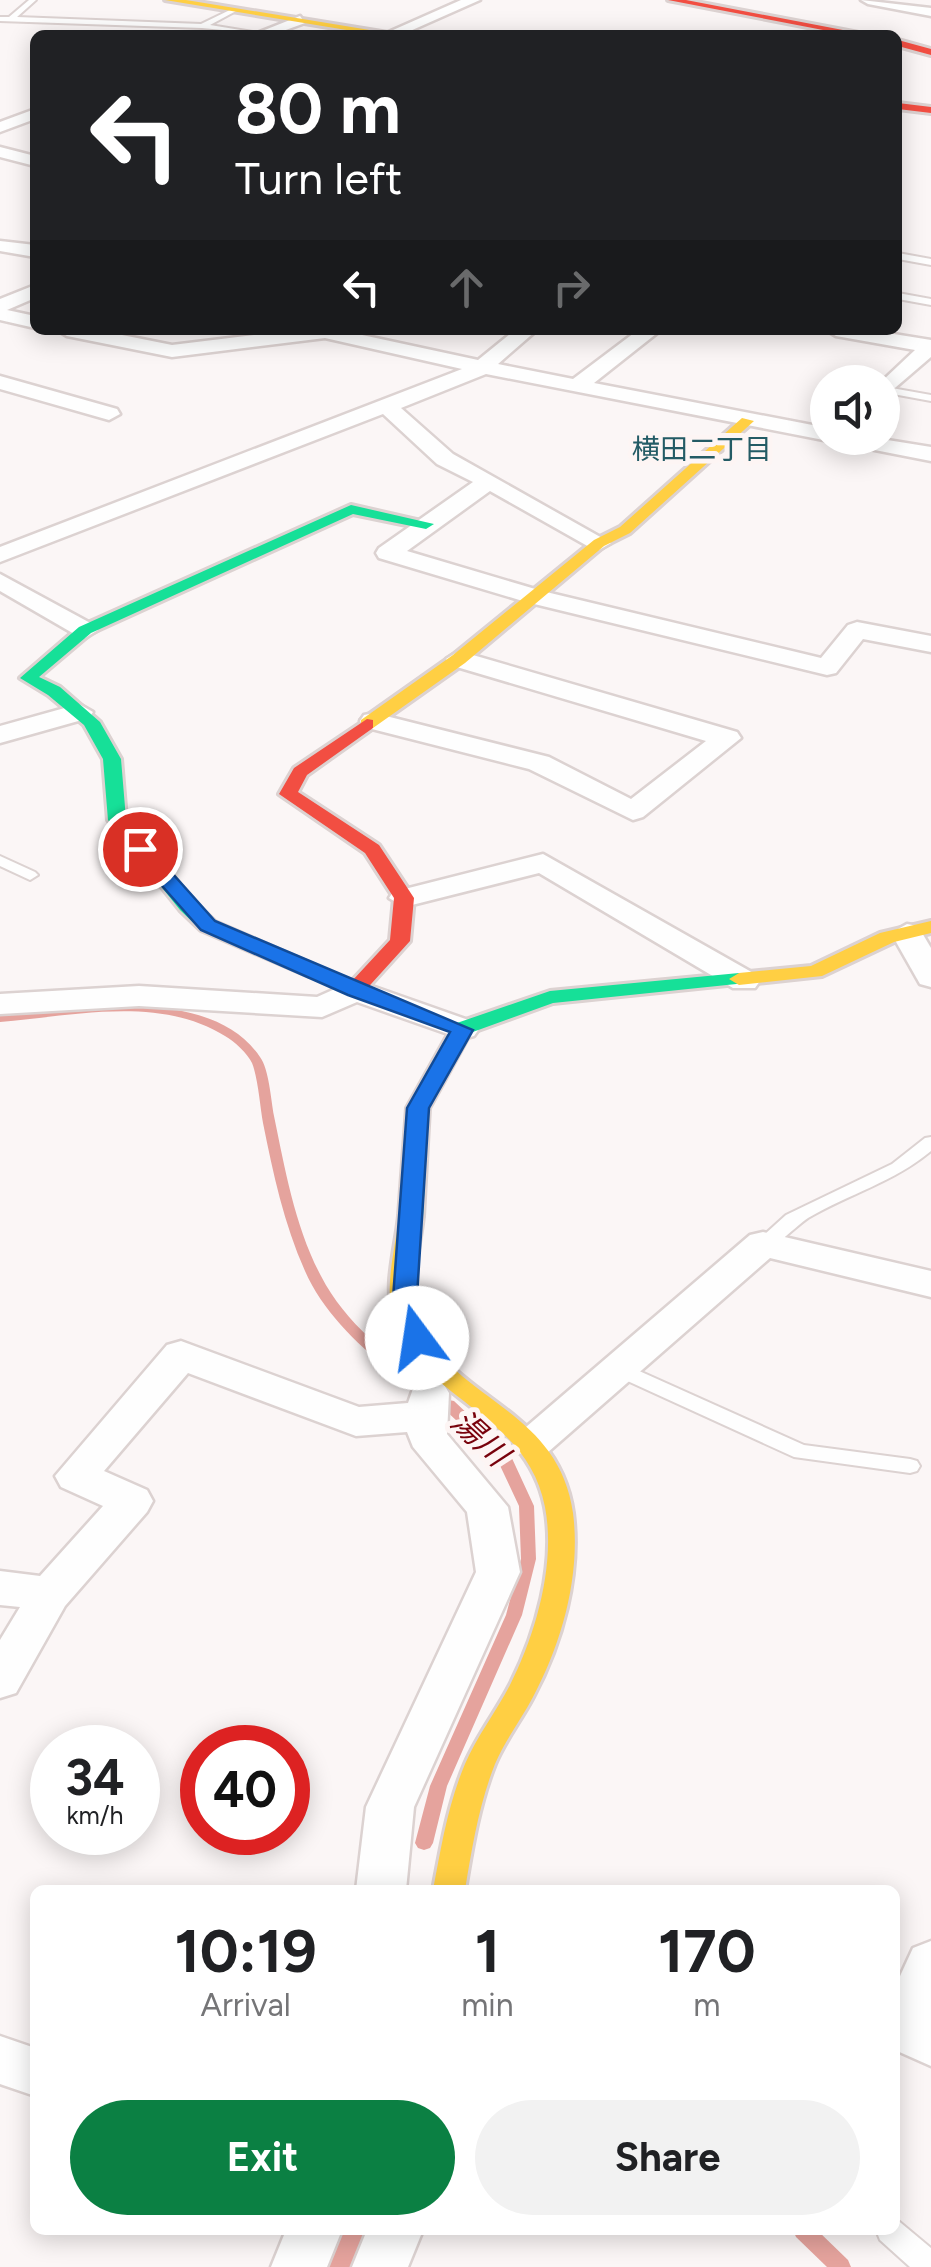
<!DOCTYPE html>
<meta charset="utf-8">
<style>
:root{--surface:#fff;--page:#f2f2f2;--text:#202124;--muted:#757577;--accent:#0b8043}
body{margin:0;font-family:Figtree,"Noto Sans JP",sans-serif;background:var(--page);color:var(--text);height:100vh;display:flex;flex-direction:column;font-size:38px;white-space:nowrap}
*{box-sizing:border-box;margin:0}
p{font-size:32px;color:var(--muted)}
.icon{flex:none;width:55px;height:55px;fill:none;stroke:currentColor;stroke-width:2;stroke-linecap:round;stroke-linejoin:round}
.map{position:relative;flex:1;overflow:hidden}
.sheet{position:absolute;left:30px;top:1885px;width:870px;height:350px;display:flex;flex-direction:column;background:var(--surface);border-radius:15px;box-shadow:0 5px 25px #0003}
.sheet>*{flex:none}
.top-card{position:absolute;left:30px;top:30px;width:872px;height:305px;border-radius:15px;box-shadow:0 5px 25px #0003;background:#202124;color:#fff;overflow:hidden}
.fabs{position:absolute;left:810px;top:365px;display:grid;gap:20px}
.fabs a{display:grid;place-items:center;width:90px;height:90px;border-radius:50%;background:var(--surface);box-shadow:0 5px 25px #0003;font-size:50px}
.speed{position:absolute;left:30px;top:1725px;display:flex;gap:20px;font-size:50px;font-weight:700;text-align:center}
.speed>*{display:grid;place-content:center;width:130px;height:130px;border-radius:50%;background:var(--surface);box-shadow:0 5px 25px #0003;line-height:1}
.speed small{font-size:25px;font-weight:400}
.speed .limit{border:15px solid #d22;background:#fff;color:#111}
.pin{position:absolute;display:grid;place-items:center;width:85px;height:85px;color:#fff;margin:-42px;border:5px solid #fff;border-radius:50%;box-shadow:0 2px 10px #0007}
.me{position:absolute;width:110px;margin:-55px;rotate:346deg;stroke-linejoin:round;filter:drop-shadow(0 0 8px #0008)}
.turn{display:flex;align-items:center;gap:35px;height:210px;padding:0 40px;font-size:45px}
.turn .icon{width:130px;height:130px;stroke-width:2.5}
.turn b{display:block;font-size:70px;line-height:85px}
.lanes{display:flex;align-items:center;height:95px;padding:0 40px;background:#0003;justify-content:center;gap:50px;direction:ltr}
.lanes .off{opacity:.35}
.eta{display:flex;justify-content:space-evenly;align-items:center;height:170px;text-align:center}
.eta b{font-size:60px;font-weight:700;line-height:70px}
.cta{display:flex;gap:20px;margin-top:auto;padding:20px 40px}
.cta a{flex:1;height:115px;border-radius:60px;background:var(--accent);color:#fff;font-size:40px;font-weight:700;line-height:115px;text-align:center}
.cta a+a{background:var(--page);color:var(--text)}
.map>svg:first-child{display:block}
</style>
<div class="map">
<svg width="931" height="2267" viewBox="0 0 931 2267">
<rect width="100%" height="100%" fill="#fbf6f6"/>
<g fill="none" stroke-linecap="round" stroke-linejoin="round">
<g fill="#e5a39d" fill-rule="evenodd">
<path d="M139,1005c44,4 94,12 121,52 9,12 11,43 14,59 11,53 21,111 47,160 24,47 69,82 112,111l2,4 -2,4c-16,1 -32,-16 -45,-26 -33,-27 -66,-59 -83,-98 -21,-47 -32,-98 -42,-148 -3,-17 -5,-45 -11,-60 -4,-9 -18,-22 -27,-27 -66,-41 -152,-20 -225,-14v-8l103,-8z"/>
<polygon points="449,1400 454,1401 510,1454 534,1506 536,1559 522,1615 447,1786 433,1843 430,1848 424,1850 418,1848 415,1843 430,1786 506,1615 521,1559 519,1506 496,1457 444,1409 442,1405 444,1401"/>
<polygon points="793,2230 817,2230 848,2260 851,2267 827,2267 796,2237"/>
</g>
<polygon fill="#e5a39d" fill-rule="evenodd" points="293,2230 415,2230 399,2267 278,2267"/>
<g stroke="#dcd2d1" stroke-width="4">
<g id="lane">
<polygon points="29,0 36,0 17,17 201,24 234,8 236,11 210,25 265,34 202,28 0,21 0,17 9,17"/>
<polygon points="898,253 931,259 931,265 898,259"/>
<polygon points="898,293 931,299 931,305 898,299"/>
<polygon points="886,387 931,395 931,401 882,392 882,388"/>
<polygon points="0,856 35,872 38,875 30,880 0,866"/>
<path d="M931,1137v14c-37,31 -82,43 -123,67 -15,10 -34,34 -52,30l-2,-4 32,-29 106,-51 33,-26z"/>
<polygon points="617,1361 804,1445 910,1459 917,1461 920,1466 917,1471 910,1473 794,1457 610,1373 607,1368 610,1363"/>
<polygon points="895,2218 931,2248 931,2267 910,2267 880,2240 876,2230 895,2230"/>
</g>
</g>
<g stroke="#dcd2d1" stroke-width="5">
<g id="street">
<polygon points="461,0 480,0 401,35 384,34"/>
<polygon points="861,0 931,8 931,16 868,4"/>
<polygon points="300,16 305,23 272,35 252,35"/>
<polygon points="35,109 35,119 0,132 0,122"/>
<polygon points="0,147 35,156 35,166 0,157"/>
<polygon points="0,241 35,245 35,257 0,251"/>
<polygon points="35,285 35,298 7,310 35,316 35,328 0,320 0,299"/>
<polygon points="57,330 97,330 172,345 294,330 339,330 478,360 515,330 537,330 498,364 573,379 638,330 661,330 594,383 828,428 828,438 875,438 931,447 931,461 486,374 401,408 453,454 611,543 599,550 591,548 490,491 407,551 542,591 821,658 848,625 857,622 931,636 931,652 863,639 836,673 827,675 526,602 379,558 376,553 379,548 473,482 437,464 383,414 0,562 0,547 462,369 325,338 172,357 67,336"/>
<polygon points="826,330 869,330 931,340 931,357 882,399 881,382 915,350 836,336"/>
<polygon points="0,376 117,409 120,414 109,420 0,389"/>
<polygon points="0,574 94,625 98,630 85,638 76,635 0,591"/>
<polygon points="459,651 737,732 741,738 643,817 633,820 529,769 364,727 360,721 364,715 374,713 549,757 631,799 706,741 450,665 446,659"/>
<polygon points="79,704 93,712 89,718 0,743 0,726"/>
<polygon points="543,854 755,974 760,981 755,988 733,988 539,873 404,907 389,898 393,892"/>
<polygon points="907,924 918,926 931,948 931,987 920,984 891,933"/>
<polygon points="355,980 474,1022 479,1029 474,1036 462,1039 357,1002 322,1017 139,1006 0,1014 0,994 139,986 317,997"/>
<polygon points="763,1232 931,1271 931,1297 770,1258 547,1453 533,1458 519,1453 513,1443 519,1433 750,1235"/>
<polygon points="181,1341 359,1407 408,1403 415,1383 429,1379 443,1383 449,1393 447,1434 508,1507 520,1572 414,1807 406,1890 356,1890 366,1807 476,1572 467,1512 413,1447 407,1432 356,1436 188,1373 104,1471 147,1490 153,1501 147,1512 65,1606 16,1693 0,1698 0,1640 20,1607 0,1605 0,1571 40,1576 103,1506 61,1487 55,1476 167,1345"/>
<polygon points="931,1941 931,2066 895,2050 895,1987 913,1948"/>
<polygon points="0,2036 35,2048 35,2096 0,2084"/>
<polygon points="286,2230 342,2230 327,2267 271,2267"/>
<polygon points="367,2230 423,2230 408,2267 352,2267"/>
</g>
</g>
<g stroke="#dcd2d1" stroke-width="6">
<g id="fast">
<polygon points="351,505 434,524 426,529 353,514 91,633 39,677 60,687 100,722 121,759 126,819 194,902 215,922 316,966 319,970 316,974 309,976 201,930 180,910 108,820 103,759 84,725 48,695 20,678 79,627"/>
<polygon points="739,973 746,975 749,979 746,983 553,1003 470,1033 429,1108 423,1216 411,1224 403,1221 399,1216 407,1108 454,1024 550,991"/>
</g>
</g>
<g stroke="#dcd2d1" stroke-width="6">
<g id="slow">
<polygon points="165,0 186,0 400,35 377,35"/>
<polygon points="742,418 754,421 630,533 604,546 465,663 373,728 361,728 361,720 453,655 594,540 620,527"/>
<polygon points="931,921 931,933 894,942 822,976 739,985 729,979 739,973 811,966 880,933"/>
<path d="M411,1208l12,8c-3,30 -15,69 -5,99 27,85 140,89 155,198 8,62 -11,130 -40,184 -12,23 -28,43 -38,67 -16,40 -23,84 -30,126h-32c8,-42 15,-86 32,-126 12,-28 31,-52 45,-79 26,-51 46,-121 35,-178 -19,-97 -124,-104 -152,-192 -9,-30 3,-69 6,-99z"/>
</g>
</g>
<g stroke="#dcd2d1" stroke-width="6">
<g id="jam">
<polygon points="668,0 686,0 869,35 849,35"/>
<polygon points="898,40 931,49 931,55 898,46"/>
<polygon points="898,103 931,107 931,113 898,109"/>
<polygon points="367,719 373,720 373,728 307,775 298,792 379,845 414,898 410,941 362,994 355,996 299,970 309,964 352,981 390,940 394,898 365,853 279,794 294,768"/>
</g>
</g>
<use href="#lane" fill="#fefefe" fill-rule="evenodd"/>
<use href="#street" fill="#fefefe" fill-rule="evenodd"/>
<use href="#fast" fill="#16e098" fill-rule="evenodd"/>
<use href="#slow" fill="#ffcf43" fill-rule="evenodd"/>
<use href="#jam" fill="#f24e42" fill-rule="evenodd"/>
</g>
<polygon fill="#1a73e8" stroke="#114b97" stroke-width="2.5" points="140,843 147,845 215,921 473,1030 429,1108 416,1312 430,1338 426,1344 408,1344 392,1312 407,1108 450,1032 348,995 201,930 133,853 133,845"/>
<g text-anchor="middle" stroke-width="10" stroke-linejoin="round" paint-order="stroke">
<g font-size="28" fill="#235b65" stroke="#fdf5f4">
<text x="702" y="459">横田二丁目</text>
</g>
<g font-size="32" font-style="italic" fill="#78020c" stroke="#fdf5f4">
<text transform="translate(480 1438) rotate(43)" y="11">湯川</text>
</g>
</g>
</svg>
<div class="fabs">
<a><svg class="icon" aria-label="sound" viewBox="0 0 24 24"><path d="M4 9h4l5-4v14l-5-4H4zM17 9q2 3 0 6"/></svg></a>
</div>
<div class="speed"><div>34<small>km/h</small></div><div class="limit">40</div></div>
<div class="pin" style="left:140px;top:849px;background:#d93025"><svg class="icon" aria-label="arrive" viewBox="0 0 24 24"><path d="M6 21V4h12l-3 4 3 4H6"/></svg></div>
<svg class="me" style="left:417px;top:1338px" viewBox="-20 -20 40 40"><circle r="19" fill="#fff"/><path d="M0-13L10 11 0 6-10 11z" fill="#1a73e8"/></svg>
<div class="top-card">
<div class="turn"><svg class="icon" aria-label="left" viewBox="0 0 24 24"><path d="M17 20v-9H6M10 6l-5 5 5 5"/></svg><div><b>80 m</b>Turn left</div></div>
<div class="lanes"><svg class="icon" aria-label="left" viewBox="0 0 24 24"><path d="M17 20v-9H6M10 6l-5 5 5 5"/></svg><svg class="icon off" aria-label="ahead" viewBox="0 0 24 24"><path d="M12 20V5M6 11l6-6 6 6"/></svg><svg class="icon off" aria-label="right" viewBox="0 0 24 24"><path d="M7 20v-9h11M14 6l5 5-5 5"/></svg></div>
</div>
<section class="sheet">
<div class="eta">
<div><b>10:19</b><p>Arrival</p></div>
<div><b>1</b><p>min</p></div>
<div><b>170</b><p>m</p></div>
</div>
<div class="cta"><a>Exit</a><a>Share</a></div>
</section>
</div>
